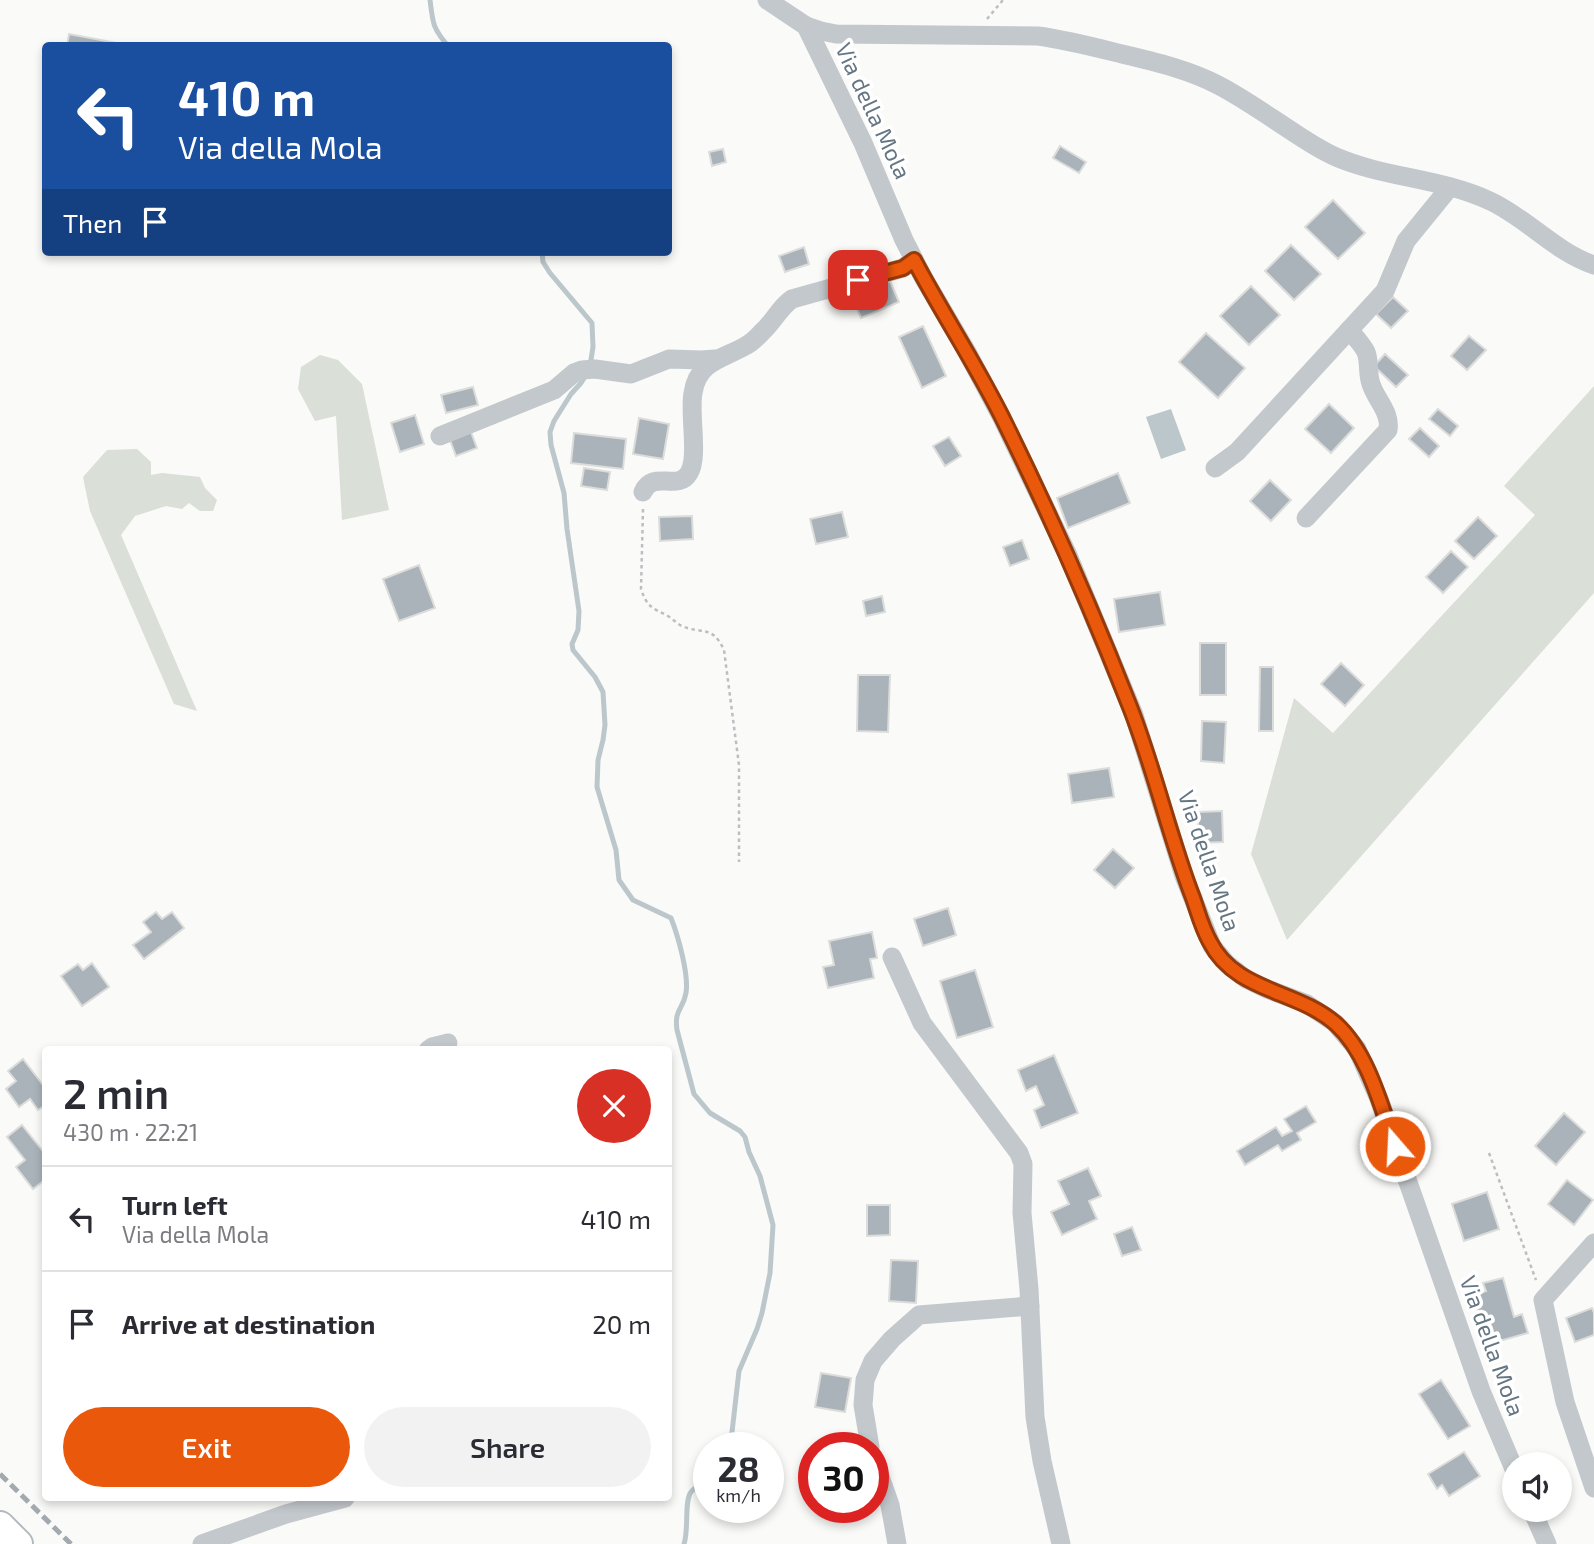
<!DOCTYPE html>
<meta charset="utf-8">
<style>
:root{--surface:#fff;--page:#f2f2f3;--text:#2b2b33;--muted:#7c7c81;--line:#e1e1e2;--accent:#ea580c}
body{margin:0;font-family:"Exo 2",sans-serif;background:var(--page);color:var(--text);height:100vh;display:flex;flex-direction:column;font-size:26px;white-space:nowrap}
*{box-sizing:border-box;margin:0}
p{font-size:23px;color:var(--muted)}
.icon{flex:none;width:38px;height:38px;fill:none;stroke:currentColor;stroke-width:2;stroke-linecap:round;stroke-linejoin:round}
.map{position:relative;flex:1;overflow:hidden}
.side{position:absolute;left:42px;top:1046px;width:630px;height:455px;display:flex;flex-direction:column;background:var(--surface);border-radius:7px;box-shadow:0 4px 10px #0003}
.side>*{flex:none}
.top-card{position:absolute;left:42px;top:42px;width:630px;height:214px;border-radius:7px;box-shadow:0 4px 10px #0003;background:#1a4fa0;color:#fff;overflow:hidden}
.tools{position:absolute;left:1502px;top:1452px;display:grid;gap:14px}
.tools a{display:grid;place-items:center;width:70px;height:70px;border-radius:50%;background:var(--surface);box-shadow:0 4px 10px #0003;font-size:35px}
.speed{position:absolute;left:693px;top:1432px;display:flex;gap:14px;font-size:35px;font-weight:700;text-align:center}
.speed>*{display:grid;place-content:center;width:91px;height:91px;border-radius:50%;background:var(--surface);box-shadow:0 4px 10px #0003;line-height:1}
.speed small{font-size:18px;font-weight:400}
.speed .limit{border:10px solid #d22;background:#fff;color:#111}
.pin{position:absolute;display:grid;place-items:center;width:60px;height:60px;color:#fff;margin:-30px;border-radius:14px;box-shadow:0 4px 10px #0006}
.me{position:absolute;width:77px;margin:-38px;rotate:341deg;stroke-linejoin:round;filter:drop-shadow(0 0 5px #0008)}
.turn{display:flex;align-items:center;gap:24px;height:147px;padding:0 21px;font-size:32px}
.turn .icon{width:91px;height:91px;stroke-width:2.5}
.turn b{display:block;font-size:49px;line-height:60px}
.then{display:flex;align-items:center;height:66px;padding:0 21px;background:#0003;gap:14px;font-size:26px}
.round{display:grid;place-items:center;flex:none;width:74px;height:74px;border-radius:37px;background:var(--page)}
.headline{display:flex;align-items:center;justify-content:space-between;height:119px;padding:0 21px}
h1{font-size:42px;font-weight:600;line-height:52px}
.button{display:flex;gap:14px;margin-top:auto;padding:14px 21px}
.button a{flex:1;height:80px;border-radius:42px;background:var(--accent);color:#fff;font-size:28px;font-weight:600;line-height:80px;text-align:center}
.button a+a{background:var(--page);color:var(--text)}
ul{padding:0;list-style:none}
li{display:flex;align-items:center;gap:21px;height:105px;padding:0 21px;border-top:2px solid var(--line)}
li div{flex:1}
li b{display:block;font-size:26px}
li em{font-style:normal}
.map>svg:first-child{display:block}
</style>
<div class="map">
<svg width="1594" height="1544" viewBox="0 0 1594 1544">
<rect width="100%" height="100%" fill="#fafaf8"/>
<g fill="#dadfd7">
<polygon points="320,355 338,360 362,384 389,510 342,520 336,416 315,421 298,389 301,367"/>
<polygon points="1594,386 1594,593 1287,940 1251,854 1294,698 1333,733 1535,515 1504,486"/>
<polygon points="137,449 151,462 151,475 162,473 200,477 205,488 217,500 213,511 200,511 189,503 182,509 166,506 135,516 121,535 197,711 174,704 90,511 83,477 107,450"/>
</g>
<polygon fill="#bbc7cb" points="1171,409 1186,450 1161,459 1146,417"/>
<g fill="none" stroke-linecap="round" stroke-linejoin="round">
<g stroke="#bbc7cb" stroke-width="5">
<path d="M430,0c3,23 2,27 18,46"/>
<polyline points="542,252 543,262 550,273 592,323 593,347 590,366"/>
<path d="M586,375l-5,8 -10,11 -17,27 -4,11 1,13 13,48 3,36 12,82 -1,19 -6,14 1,6 22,27 8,15 2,33 -2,15 -5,20 -1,27 19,63 3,30 14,20 38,18c7,18 18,56 15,75 -3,17 -12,16 -9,37l17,64 16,19 30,18 5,6 4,15 11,24 13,49 -3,48 -8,40 -5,16 -18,42 -7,61 -5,15"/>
<path d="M684,1544c5,-14 0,-43 7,-52 5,-6 13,-9 18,-16"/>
</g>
</g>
<g fill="#aab3b9" stroke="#dcdcda" stroke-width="2">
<polygon points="69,34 127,45 67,46"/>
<polygon points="1060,146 1086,162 1079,173 1053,158"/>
<polygon points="723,149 726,162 712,166 709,152"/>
<polygon points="1333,200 1365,233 1338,259 1305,227"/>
<polygon points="1291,245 1321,274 1294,300 1265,271"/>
<polygon points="804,247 809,264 785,272 779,256"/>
<polygon points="890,281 899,302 861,318 852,297"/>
<polygon points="1251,286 1280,315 1249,345 1220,316"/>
<polygon points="1393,297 1408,311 1391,328 1376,314"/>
<polygon points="923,326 946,376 922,388 899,337"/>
<polygon points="1206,333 1245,368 1218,398 1179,362"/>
<polygon points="1469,336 1486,350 1467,370 1451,356"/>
<polygon points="1385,354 1408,375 1396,387 1374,366"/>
<polygon points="473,387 478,405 446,413 441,395"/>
<polygon points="1329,404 1354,428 1331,453 1305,429"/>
<polygon points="1438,409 1458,426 1450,436 1429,419"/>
<polygon points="415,415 424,444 400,452 391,423"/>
<polygon points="639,418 669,424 663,459 633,454"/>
<polygon points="1420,428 1439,446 1429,457 1409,439"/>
<polygon points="471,432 477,448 456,456 450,440"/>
<polygon points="574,433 626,439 623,469 571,463"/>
<polygon points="949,437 961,456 945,466 933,446"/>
<polygon points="584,468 610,472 607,490 581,486"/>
<polygon points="1118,473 1130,503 1068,528 1057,498"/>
<polygon points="1270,480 1291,500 1271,521 1250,501"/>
<polygon points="842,512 848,537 816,544 810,519"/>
<polygon points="692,516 693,539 660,541 659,517"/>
<polygon points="1478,517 1497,536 1474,559 1455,541"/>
<polygon points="1022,540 1029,559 1010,566 1003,547"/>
<polygon points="1451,551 1468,567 1443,593 1426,577"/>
<polygon points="419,565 435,608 399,621 383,579"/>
<polygon points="1160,592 1165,625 1119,632 1114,599"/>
<polygon points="882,596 885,612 866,616 863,601"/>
<rect x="1200" y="643" width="26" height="52"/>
<polygon points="1341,663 1364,685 1345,706 1321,684"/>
<polygon points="1260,667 1273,667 1273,731 1259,731"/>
<polygon points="858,675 890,675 888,732 857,731"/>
<polygon points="1202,721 1226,722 1224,763 1201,761"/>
<polygon points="1109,768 1114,797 1072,803 1068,774"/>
<polygon points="1222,811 1223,842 1198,843 1198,812"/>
<polygon points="1113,849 1134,868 1115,888 1094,870"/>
<polygon points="948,908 956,935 923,946 914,919"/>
<polygon points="156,912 162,919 172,912 184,928 144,959 133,945 151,932 143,922"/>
<polygon points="872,932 877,958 870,959 874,978 828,988 823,967 834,965 829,941"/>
<polygon points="92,963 109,987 82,1006 61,976 78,964 83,970"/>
<polygon points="975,970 993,1027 957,1038 940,981"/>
<polygon points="1054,1055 1078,1113 1041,1128 1034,1110 1044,1105 1036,1086 1026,1091 1018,1070"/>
<polygon points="23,1059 46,1089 46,1105 38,1110 30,1099 19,1107 6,1089 16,1081 8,1071"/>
<polygon points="1306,1106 1316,1122 1297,1133 1301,1140 1282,1151 1278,1145 1245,1165 1237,1151 1276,1127 1282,1136 1292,1131 1284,1119"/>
<polygon points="1564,1113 1585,1132 1556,1165 1535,1146"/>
<polygon points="22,1125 46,1155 46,1179 33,1189 16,1167 25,1160 7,1137"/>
<polygon points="1088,1168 1101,1196 1089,1201 1097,1219 1062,1235 1051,1212 1069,1204 1058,1181"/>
<polygon points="1567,1180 1593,1200 1574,1225 1548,1204"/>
<polygon points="1487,1192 1499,1229 1464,1241 1452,1204"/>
<polygon points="867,1205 890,1205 890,1235 867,1236"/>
<polygon points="1132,1227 1141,1250 1122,1256 1114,1234"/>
<polygon points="891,1260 918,1261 916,1303 889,1301"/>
<polygon points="1503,1278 1514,1317 1522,1314 1528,1333 1496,1342 1489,1319 1481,1321 1473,1295 1486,1291 1483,1283"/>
<polygon points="1592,1308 1594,1313 1594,1335 1575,1342 1566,1318"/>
<polygon points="821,1373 851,1378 845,1412 815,1407"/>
<polygon points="1441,1380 1470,1426 1448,1439 1419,1394"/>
<polygon points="1464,1452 1480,1476 1449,1496 1442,1485 1437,1489 1428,1474"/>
</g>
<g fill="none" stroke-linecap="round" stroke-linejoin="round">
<g stroke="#b3babf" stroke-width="32">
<polyline id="secondary" points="0,1526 18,1544"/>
</g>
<g stroke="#bbbfc2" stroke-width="2.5" stroke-dasharray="3.5 3.5" stroke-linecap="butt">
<polyline points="987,19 1003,0"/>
<path d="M643,509l-2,80c6,18 11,19 27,27 5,3 9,8 14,10 20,9 30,-2 42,24l15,115v97"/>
<polyline points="1489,1153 1536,1280"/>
</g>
<g stroke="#c3c8cc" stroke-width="19">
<polyline points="767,0 806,26 863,143 904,240 923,277 967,352 1001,416 1067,553 1134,715 1184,876 1212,946 1227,964 1246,979 1267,989 1307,1004 1335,1023 1357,1049 1379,1099 1481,1391 1514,1469"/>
<path d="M806,26l15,5 15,3 202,2c29,4 56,11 84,18 33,8 65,15 96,31 25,13 49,30 72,45 15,10 30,20 46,27 49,21 105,21 154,44 37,17 65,51 104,64"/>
<polyline points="440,436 554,390 574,373 582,370 595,369 631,374 669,359 702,360 715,359"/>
<polyline points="1215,468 1237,452 1385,291 1406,241 1450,187"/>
<path d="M643,492c10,-23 35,0 46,-19 10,-16 0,-59 4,-80 5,-33 31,-34 54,-48 6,-3 11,-9 16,-14 11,-10 17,-24 29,-32l111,-31 11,-8"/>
<path d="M1306,518l82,-88c3,-18 -12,-30 -17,-46 -4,-11 -1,-22 -5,-32 -4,-8 -11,-15 -17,-22"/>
<polyline points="892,957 922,1023 1019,1153 1023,1164 1022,1213 1029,1289 1035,1417 1042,1461 1061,1544"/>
<polyline points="428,1050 432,1047 448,1043"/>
<polyline points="1594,1243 1543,1300 1565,1402 1594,1488"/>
<polyline points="870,1447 863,1405 865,1380 873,1361 892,1339 919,1315 1030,1306"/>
<polyline points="873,1457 890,1505 897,1544"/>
<polyline points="1532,1510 1547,1544"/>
<polyline points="202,1544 286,1514 345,1498"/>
</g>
<use href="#secondary" stroke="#fff" stroke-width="28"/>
<polyline stroke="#a2aab0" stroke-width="5" stroke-dasharray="10 5" stroke-linecap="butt" points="0,1474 71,1544"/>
</g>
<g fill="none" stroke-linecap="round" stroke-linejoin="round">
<g stroke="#983908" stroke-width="18">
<path id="route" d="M858,280l45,-12 11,-8c28,53 61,103 88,157 46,93 88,188 126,285 26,64 40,131 65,196 5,14 9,30 17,44 25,50 88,48 126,82 32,29 45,82 59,122"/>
</g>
<use href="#route" stroke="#ea580c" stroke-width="12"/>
</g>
<g text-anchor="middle" stroke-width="7" stroke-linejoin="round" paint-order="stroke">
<g font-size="23" fill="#657683" stroke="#fff">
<text transform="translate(873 111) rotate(65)" y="8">Via della Mola</text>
<text transform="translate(1209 861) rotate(71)" y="8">Via della Mola</text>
<text transform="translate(1492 1346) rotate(70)" y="8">Via della Mola</text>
</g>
</g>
</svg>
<div class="tools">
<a><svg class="icon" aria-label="sound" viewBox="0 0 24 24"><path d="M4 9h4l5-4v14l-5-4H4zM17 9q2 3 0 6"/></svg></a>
</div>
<div class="speed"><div>28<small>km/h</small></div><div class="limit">30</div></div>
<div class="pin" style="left:858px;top:280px;background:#d93025"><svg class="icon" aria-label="arrive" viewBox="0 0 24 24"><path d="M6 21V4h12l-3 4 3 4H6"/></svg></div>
<svg class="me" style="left:1395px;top:1146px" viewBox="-20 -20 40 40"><circle r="17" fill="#ea580c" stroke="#fff" stroke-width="3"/><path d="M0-11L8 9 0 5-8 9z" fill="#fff"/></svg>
<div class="top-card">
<div class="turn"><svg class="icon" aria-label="left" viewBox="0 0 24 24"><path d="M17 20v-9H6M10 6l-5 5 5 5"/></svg><div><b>410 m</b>Via della Mola</div></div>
<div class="then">Then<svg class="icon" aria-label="arrive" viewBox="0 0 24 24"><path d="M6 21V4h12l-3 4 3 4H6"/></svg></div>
</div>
<section class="side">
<div class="headline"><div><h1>2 min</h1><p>430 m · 22:21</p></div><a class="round" style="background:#d93025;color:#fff"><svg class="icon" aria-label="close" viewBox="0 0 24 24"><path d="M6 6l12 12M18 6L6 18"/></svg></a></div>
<ul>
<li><svg class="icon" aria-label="left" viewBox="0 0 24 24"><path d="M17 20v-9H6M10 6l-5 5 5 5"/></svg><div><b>Turn left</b><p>Via della Mola</p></div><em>410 m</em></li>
<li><svg class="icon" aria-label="arrive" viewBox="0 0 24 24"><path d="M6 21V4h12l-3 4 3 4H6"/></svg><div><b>Arrive at destination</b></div><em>20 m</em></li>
</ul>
<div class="button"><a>Exit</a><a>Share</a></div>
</section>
</div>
